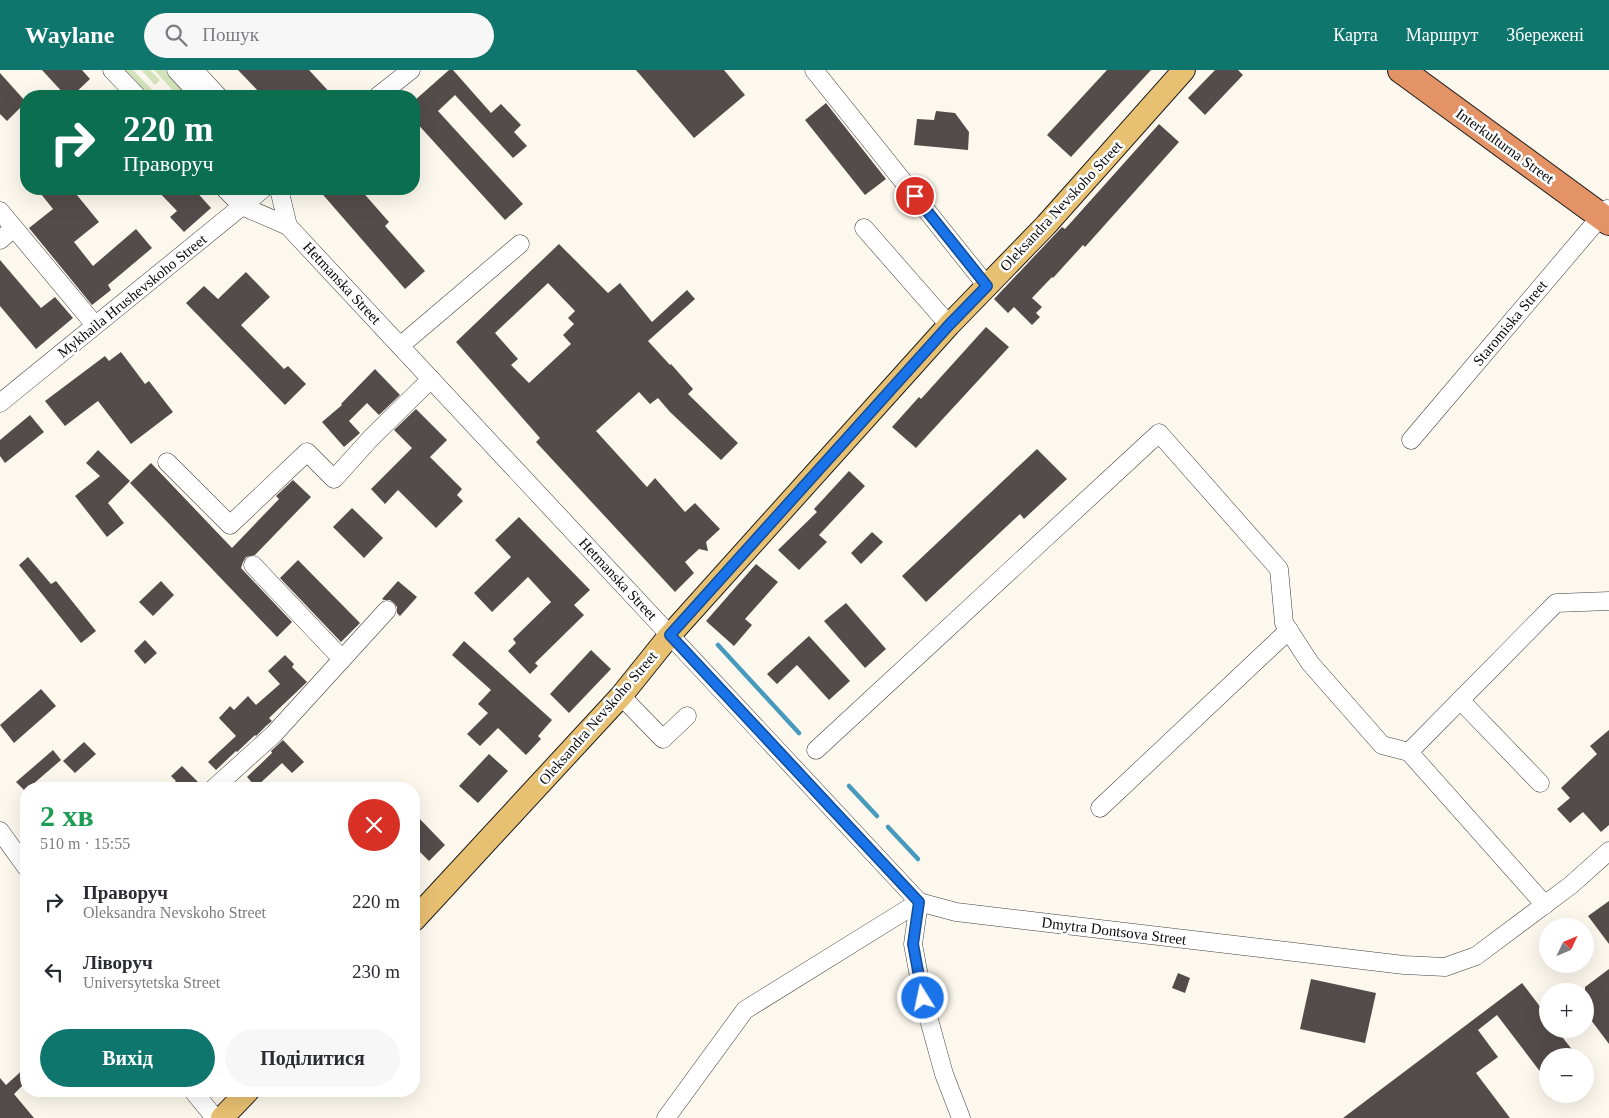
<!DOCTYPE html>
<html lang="uk">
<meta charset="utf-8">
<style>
:root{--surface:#fff;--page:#f7f7f7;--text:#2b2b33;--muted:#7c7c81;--accent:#0f766e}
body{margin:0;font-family:"Times New Roman",serif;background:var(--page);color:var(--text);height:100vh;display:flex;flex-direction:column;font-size:19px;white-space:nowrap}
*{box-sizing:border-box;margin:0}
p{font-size:16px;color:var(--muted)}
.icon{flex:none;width:28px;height:28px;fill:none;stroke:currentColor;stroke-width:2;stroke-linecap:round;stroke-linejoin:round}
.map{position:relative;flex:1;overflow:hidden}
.details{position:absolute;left:20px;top:712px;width:400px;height:315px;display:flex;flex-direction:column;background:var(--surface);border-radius:20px;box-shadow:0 5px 20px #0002}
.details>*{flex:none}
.top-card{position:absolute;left:20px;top:20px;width:400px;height:105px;border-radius:20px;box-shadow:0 5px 20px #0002;background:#0b6e4f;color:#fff;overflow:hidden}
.needle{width:32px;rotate:46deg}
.controls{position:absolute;left:1539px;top:848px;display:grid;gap:10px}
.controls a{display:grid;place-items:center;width:55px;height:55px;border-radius:50%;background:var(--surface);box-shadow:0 5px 20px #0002;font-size:25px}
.pin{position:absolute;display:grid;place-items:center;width:42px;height:42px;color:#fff;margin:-21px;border:2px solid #fff;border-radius:50%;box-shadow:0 1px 5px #0007}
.me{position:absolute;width:55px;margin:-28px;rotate:350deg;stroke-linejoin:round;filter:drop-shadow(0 0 4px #0008)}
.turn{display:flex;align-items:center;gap:18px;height:105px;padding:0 20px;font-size:22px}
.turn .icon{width:65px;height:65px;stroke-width:2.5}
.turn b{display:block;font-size:35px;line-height:42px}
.round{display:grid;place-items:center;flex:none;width:52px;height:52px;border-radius:26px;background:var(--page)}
.head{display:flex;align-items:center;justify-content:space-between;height:85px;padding:0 20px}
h1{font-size:30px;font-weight:700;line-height:38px;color:#1e9e55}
.cta{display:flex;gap:10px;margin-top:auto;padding:10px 20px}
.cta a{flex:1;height:58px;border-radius:30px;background:var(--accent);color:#fff;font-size:20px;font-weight:700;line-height:58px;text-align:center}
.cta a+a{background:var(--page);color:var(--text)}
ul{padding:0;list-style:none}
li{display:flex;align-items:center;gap:15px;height:70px;padding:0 20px}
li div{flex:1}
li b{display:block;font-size:19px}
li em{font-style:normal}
header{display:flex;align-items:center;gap:30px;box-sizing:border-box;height:70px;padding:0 25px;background:var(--accent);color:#fff}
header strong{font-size:24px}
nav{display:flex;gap:28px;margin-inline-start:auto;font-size:18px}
.search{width:350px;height:45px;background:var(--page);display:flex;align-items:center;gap:12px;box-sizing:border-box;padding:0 18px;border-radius:28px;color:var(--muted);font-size:19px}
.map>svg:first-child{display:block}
</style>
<header>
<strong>Waylane</strong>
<div class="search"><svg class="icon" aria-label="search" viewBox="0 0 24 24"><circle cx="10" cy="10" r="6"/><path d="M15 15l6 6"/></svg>Пошук</div>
<nav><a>Карта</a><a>Маршрут</a><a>Збережені</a></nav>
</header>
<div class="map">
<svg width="1609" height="1048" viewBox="0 0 1609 1048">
<rect width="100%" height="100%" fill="#fdf8ed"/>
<g fill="#d3e3bb">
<polygon points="124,0 133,0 158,26 149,26"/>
<polygon points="141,0 150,0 160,10 155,15"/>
<polygon points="154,0 165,0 189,26 178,26"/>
</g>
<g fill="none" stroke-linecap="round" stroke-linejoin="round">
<g stroke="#4799bd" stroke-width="4.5">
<polyline points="718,575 799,663"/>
<polyline points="849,716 877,746"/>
<polyline points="888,757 918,789"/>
</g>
</g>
<g fill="#534c4a" fill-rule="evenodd">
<polygon points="42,0 82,0 90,9 72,26 66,26"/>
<polygon points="238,0 309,0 333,26 263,26"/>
<polygon points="449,0 453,0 491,43 501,34 521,55 514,62 527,76 513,88 455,25 438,41 523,134 505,150 414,50 414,31"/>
<polygon points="636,0 724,0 745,25 694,68"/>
<polygon points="1107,0 1151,0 1071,87 1047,65"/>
<polygon points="1215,0 1238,0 1243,5 1205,45 1188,28"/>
<polygon points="0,3 26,32 7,51 0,44"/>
<polygon points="826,33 886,109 865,125 805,50"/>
<polygon points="936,41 955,43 969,62 968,80 914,75 917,49 934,50"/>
<polygon points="1159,54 1179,72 1085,177 1083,175 1053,208 1052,207 1032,228 1042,237 1036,243 1040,247 1032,255 1014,237 1008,243 994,229 1062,157 1065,159"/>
<polygon points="37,119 72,119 99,152 74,172 93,196 136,159 152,178 108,215 111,220 92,235 29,158 53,139"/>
<polygon points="156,119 194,119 211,138 184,162 170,147 177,141"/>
<polygon points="318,119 360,119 389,152 385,156 425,201 405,219"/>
<path d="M559,174l49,49 12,-10 32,39 35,-32 8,9 -47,42 22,24 1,-1 22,25 -5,5 50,49 -17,17 -51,-48 -12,-14 -8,6 -11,-12 -43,39 51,56 8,-9 30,34 10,-9 25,26 -14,13 2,9 -9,-2 -14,13 9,11 -19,19 -139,-150 4,-4 -84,-96zM548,213l27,28 -7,7 6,6 -11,11 8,9 -42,39 -18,-18 7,-6 -23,-26z"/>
<polygon points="0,190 41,238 55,227 73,248 36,279 0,236"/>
<polygon points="246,202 270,227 241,255 284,299 288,296 306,314 285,335 186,233 204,216 218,229"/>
<polygon points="986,257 1009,277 916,378 892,357 919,327 921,329"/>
<polygon points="121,282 145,314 149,311 173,342 131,374 98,331 65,356 45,331 105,286 109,291"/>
<polygon points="375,299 400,325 379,345 367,333 349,351 360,363 344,377 322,352 342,335 341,334"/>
<polygon points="416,339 447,370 430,387 462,419 457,425 463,431 436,458 398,420 385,434 371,419 412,378 394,360"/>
<polygon points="30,345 44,362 5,393 0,386 0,370"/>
<polygon points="1037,379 1067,409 1024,449 1020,444 926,532 902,506"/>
<polygon points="98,380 130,411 108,433 124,453 107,467 75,426 100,406 86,393"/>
<polygon points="151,393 232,478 279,429 276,426 293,410 311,427 255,485 246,487 243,492 241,498 292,552 277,567 130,413"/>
<polygon points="849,401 865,416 819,465 827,472 799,500 778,480 817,442 814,439"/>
<polygon points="352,438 383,468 364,488 333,457"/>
<polygon points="519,447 590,520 574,535 584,545 535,593 538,596 530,604 508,581 516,573 513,569 551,532 528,507 492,542 474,523 511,487 495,470"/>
<polygon points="872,462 883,472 861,494 851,483"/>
<polygon points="28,487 51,514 56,511 96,561 81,573 19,495"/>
<polygon points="298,490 360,553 341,572 280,508"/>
<polygon points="756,494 778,512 745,549 752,555 734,576 706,551"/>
<polygon points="161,511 174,525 153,546 139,532"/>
<polygon points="398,511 417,527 400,546 397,543 397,537 394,533 390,530 384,530 382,529"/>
<polygon points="846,533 886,579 865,598 824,551"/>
<polygon points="809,566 850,611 829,630 797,595 777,614 767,604"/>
<polygon points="145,570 157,583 145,594 134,581"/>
<polygon points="464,571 552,650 538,666 541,669 526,685 498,658 480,676 467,664 488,643 478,634 491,620 452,585"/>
<polygon points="591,580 611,599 569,643 550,624"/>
<polygon points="285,585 294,594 292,597 307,612 269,648 272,651 266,656 256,666 255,665 237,682 236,681 216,700 208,692 236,666 219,648 230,636 234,640 248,626 256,635 280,614 268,601"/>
<polygon points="41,619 56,636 14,673 0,655"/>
<polygon points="1609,660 1609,755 1601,762 1583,742 1570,753 1557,739 1570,728 1561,718 1597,684 1590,676"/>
<polygon points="283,670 304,692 292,703 282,693 256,717 247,707 272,683 271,681"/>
<polygon points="84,672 96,684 75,703 63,691"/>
<polygon points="53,680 61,690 25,721 16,712"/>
<polygon points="489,684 508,701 478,733 459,716"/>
<polygon points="182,696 203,717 203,719 167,719 176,711 171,706"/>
<polygon points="414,743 445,775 429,791 414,776"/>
<polygon points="1609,831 1609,874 1588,846"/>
<polygon points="1609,899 1609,974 1585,942 1585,917"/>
<polygon points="1178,903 1190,908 1185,923 1172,918"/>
<polygon points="1311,909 1376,923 1365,973 1300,959"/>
<polygon points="1522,913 1548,947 1548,959 1556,959 1577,986 1548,986 1548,1012 1497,945 1478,960 1498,987 1476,1003 1510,1048 1343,1048"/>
<polygon points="26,997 26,1012 14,1024 34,1048 0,1048 0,1008 6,1015"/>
</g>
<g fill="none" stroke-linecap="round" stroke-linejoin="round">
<g stroke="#3f3f3f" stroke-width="19">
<g id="minor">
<polyline points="112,0 137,26"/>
<polyline points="176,0 200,26"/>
<polyline points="194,0 218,26"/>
<polyline points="814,0 987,216"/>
<polyline points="378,26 411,0"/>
<polyline points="225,119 242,136 288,156 919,832 913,874 923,928 944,1004 961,1048"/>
<polyline points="279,119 288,156"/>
<polyline points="0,141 95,255"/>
<polyline points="864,158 949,255"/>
<polyline points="0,170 14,158"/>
<polyline points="400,276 520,174"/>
<polyline points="0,333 263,119"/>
<polyline points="1411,370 1607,139"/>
<polyline points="167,392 230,455 307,382 334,409 371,368 431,309"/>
<polyline points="253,495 342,589"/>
<polyline points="621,626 663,669 687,646"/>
<polyline points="1460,630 1540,713"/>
<polyline points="816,680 1159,363 1279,499 1284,553 1310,593 1382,675 1409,682 1545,835"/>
<polyline points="1409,682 1556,533 1609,531"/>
<polyline points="213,719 274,664 387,540"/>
<polyline points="1100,738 1289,560"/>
<polyline points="0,761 26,797"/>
<polyline points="193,1021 215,1048"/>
<polyline points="666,1048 745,940 919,832 956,842 1404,895 1445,897 1476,886 1571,815 1609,781"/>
</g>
</g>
<g stroke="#1d1d1d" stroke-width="24">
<g id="major">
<polyline points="414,850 621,626 670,565 949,255 1046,155 1184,0"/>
<polyline points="222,1048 248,1021"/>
</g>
</g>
<g stroke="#1d1d1d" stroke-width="28">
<polyline id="highway" points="1401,0 1609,152"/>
</g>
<use href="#minor" stroke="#fff" stroke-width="18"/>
<use href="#major" stroke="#e8c072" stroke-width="22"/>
<use href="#highway" stroke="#e39365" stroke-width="26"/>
</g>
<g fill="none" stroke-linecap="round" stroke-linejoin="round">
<g stroke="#114b97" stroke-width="12">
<polyline id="route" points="915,126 987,216 949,255 670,565 919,832 913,874 923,928"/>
</g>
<use href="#route" stroke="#1a73e8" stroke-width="9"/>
</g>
<g text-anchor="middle" stroke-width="5" stroke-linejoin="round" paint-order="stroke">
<g font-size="15" fill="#0c0c0c" stroke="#fff">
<text transform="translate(1505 76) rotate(36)" y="5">Interkulturna Street</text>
<text transform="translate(1061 136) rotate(-47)" y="5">Oleksandra Nevskoho Street</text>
<text transform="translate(342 213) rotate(47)" y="5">Hetmanska Street</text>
<text transform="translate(132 226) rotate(-39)" y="5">Mykhaila Hrushevskoho Street</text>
<text transform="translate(1510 253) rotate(-50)" y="5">Staromiska Street</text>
<text transform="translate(618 509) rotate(47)" y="5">Hetmanska Street</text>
<text transform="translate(598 648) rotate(-49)" y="5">Oleksandra Nevskoho Street</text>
<text transform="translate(1114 861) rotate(7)" y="5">Dmytra Dontsova Street</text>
</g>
</g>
</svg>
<div class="controls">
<a><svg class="needle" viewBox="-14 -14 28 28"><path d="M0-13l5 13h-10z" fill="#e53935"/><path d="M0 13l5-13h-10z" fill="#7c7c81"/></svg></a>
<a>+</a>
<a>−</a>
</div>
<div class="pin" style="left:915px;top:126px;background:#d93025"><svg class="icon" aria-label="arrive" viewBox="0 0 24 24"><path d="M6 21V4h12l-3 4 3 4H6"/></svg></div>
<svg class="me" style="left:923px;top:928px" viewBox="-20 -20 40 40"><circle r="17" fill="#1a73e8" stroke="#fff" stroke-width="3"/><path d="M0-11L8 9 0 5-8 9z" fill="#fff"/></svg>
<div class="top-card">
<div class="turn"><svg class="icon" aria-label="right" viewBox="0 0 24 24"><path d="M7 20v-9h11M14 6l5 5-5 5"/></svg><div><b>220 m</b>Праворуч</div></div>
</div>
<section class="details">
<div class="head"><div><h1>2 хв</h1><p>510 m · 15:55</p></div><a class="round" style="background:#d93025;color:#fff"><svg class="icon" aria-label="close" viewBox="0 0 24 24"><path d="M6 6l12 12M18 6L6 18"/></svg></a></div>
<ul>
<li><svg class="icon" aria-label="right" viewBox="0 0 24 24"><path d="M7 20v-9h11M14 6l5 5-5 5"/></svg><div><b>Праворуч</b><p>Oleksandra Nevskoho Street</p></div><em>220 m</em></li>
<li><svg class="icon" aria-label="left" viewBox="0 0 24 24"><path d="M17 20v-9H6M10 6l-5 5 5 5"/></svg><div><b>Ліворуч</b><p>Universytetska Street</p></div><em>230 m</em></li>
</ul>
<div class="cta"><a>Вихід</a><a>Поділитися</a></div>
</section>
</div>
